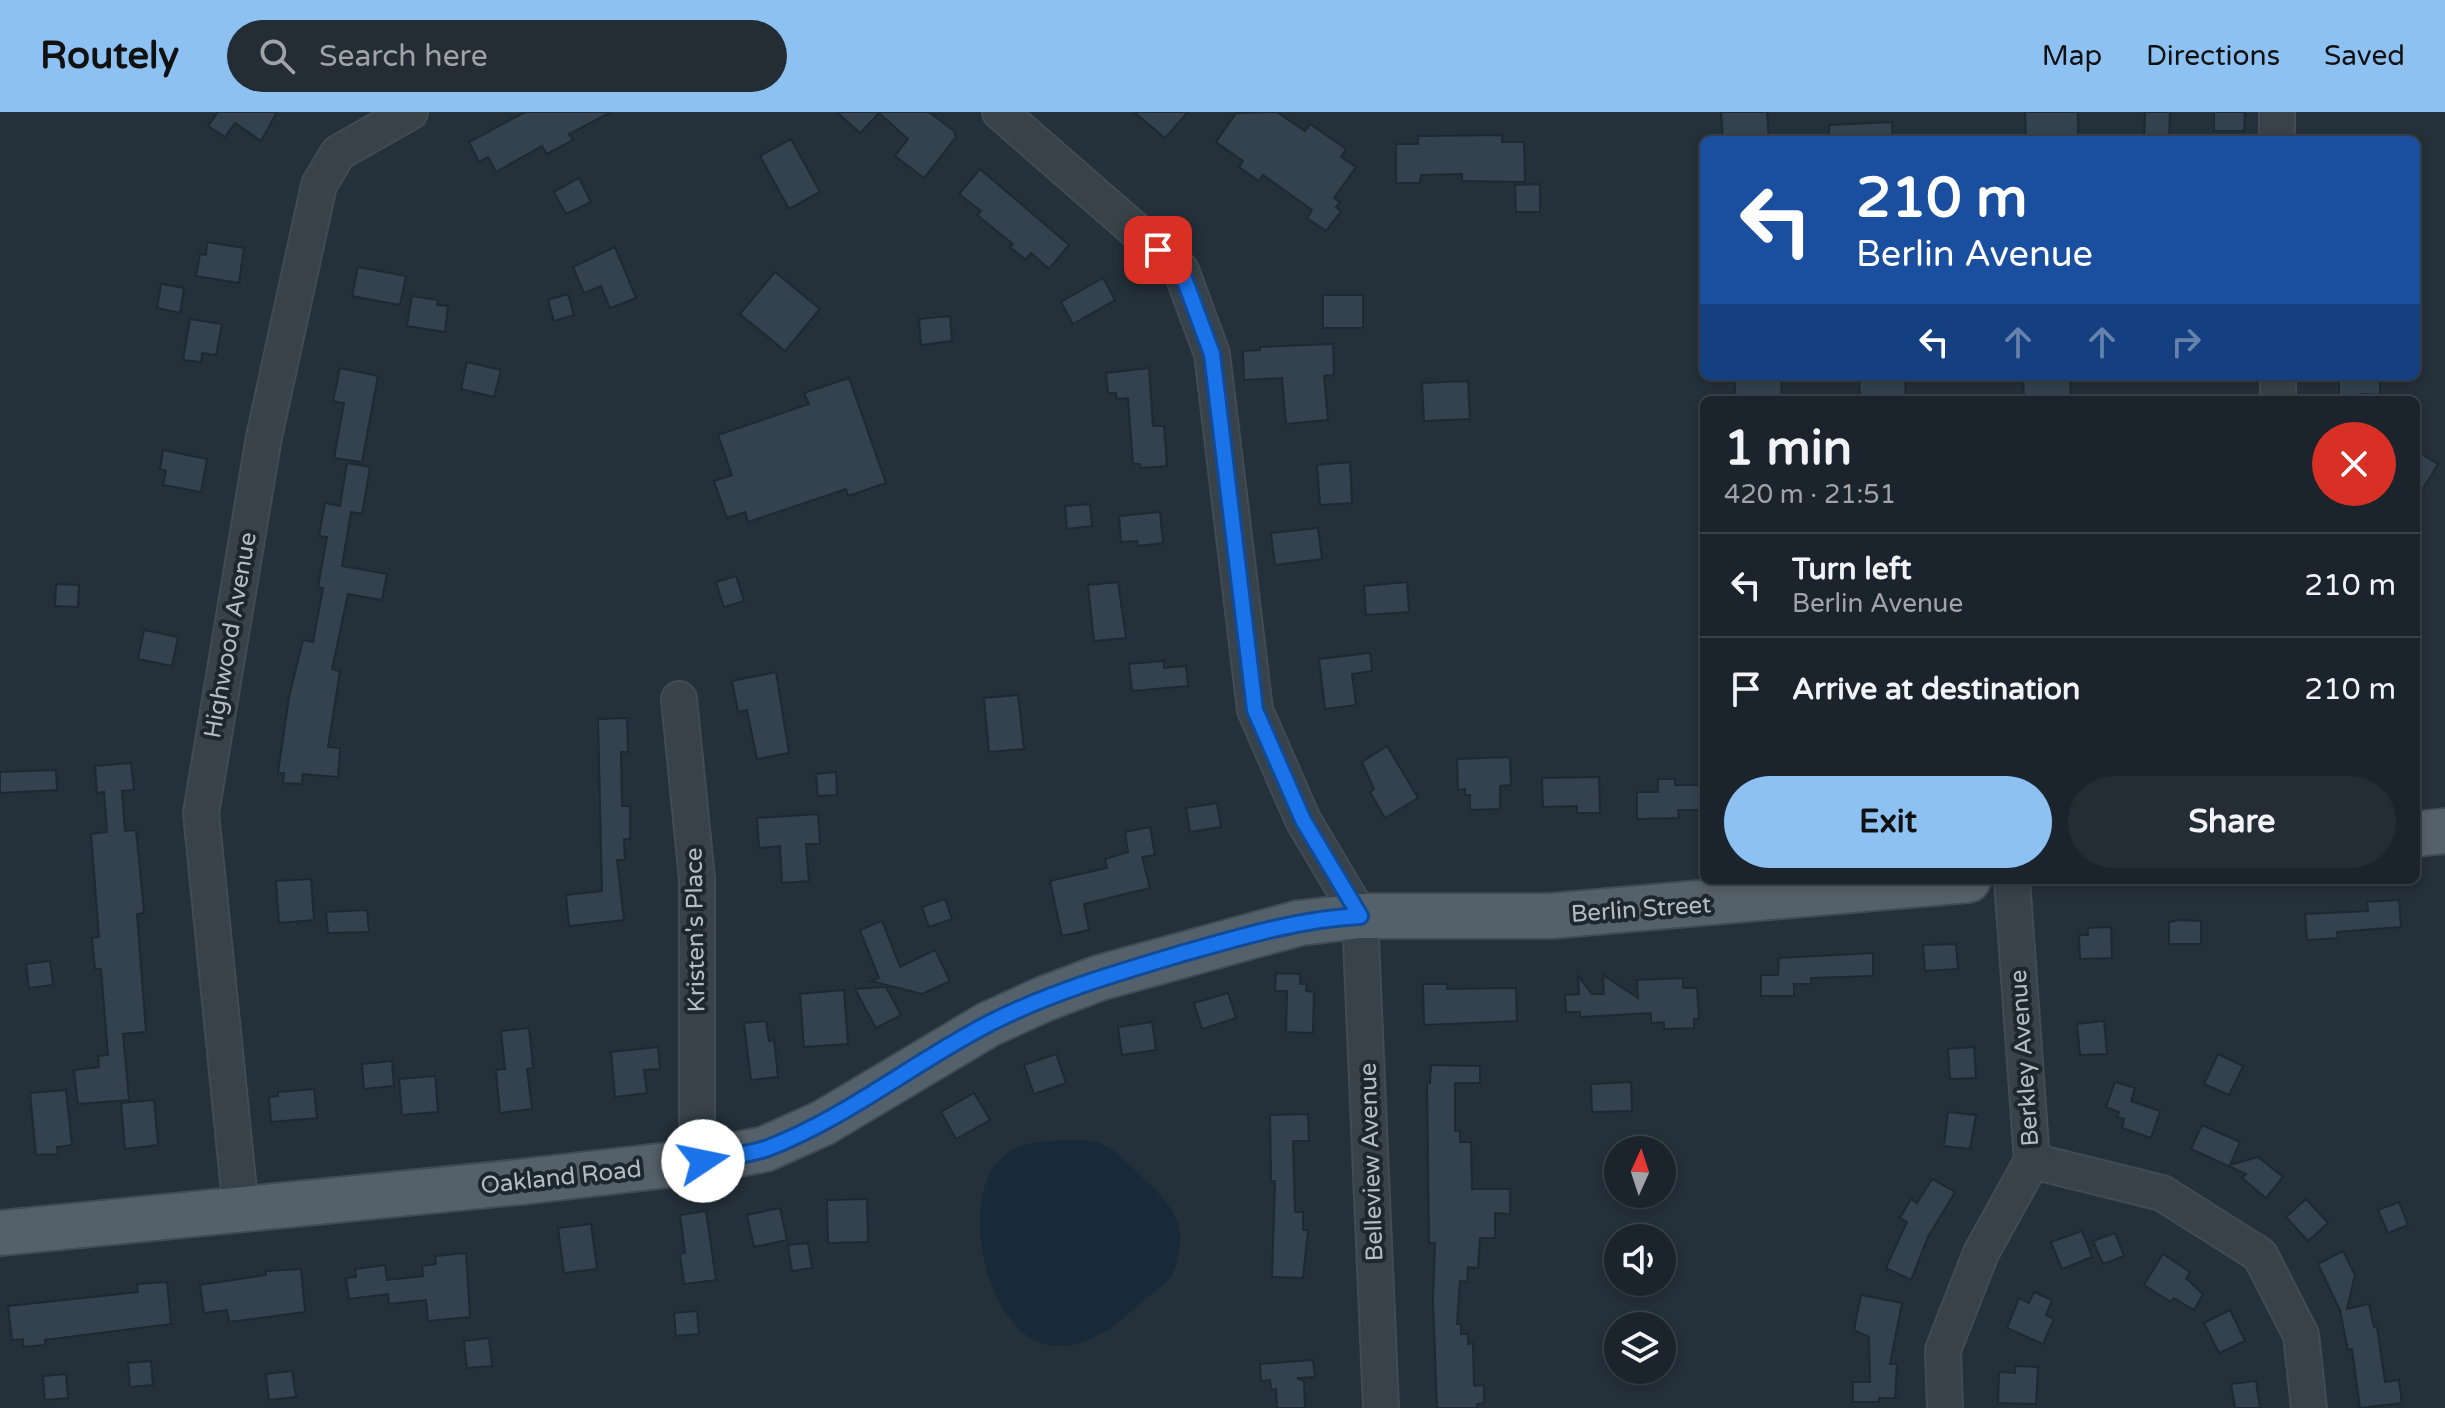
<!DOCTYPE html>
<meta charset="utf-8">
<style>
:root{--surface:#1b242c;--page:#242c34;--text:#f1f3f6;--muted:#a0a4a9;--line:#394148;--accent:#8cc1f2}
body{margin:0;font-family:"Varela Round",sans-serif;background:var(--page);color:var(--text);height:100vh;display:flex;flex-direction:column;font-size:30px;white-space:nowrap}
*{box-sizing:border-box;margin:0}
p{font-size:26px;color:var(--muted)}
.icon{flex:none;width:44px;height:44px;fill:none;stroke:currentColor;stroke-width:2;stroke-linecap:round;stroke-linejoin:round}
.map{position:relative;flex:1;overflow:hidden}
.panel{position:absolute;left:1700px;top:284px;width:720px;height:488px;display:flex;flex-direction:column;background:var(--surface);border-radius:12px;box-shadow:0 4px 12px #0003,0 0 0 2px var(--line)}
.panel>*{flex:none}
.banner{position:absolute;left:1700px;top:24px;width:720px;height:244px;border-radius:12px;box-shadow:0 4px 12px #0003,0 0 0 2px var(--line);background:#1a4fa0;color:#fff;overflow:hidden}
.needle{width:52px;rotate:3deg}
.tools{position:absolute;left:1604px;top:1024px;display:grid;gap:16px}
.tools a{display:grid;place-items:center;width:72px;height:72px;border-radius:50%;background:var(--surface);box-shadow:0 4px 12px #0003,0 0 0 2px var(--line);font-size:40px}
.pin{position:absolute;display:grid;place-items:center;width:68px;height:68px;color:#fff;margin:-34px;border-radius:16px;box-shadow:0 4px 12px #0006}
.me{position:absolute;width:88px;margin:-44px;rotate:79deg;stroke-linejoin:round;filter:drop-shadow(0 0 6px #0008)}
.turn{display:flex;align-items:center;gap:28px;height:168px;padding:0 24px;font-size:36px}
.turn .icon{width:104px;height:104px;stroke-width:2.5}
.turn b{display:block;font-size:56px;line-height:68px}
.lanes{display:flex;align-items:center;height:76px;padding:0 24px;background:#0003;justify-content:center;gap:40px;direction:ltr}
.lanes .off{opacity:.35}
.round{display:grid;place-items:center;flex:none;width:84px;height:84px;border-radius:42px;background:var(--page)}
.overview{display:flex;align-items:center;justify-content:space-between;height:136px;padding:0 24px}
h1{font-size:48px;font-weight:700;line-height:60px}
.cta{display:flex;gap:16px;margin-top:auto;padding:16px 24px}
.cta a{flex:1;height:92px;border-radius:48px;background:var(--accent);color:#111;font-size:32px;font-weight:700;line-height:92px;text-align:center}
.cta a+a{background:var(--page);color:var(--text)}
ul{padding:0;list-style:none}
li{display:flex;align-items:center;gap:24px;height:104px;padding:0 24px;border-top:2px solid var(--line)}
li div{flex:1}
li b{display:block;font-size:30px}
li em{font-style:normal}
header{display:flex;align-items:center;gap:48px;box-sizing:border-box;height:112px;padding:0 40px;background:var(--accent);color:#111}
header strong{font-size:38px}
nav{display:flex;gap:44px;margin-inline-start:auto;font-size:28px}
.search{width:560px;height:72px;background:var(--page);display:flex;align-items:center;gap:20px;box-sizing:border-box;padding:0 28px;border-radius:44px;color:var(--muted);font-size:30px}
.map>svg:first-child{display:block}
</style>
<header>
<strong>Routely</strong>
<div class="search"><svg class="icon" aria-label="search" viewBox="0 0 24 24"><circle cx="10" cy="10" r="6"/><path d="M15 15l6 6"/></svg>Search here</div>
<nav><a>Map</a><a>Directions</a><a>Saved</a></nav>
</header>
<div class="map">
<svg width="2445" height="1296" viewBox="0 0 2445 1296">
<rect width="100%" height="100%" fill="#24303a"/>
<path fill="#182937" d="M1081,1028c30,2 38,15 59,35 16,16 39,35 40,59 1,12 -3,32 -9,42 -4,7 -16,14 -22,20 -28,24 -60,56 -101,49 -62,-11 -96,-156 -39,-193 20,-13 49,-11 72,-12z"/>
<g fill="#33424e" stroke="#1e2931" stroke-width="2">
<polygon points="218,0 277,0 261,29 235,11 225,25 208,14"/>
<polygon points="525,0 611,0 569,22 573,28 547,42 542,34 496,60 488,45 479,50 469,30"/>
<polygon points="837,0 929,0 954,19 956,25 924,66 895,44 908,27 879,1 860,21"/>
<polygon points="1134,0 1188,0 1165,26"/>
<polygon points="1277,0 1305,19 1310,12 1346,37 1341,45 1356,55 1334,86 1340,90 1336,95 1341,99 1326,119 1307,106 1312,98 1263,63 1259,69 1239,55 1243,49 1216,30 1236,1"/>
<polygon points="1721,0 1767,0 1769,28 1723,28"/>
<polygon points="2025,0 2078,0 2078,28 2026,28"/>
<polygon points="2145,0 2170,0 2169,28 2144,28"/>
<polygon points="2214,0 2245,0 2244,19 2214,19"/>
<polygon points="1892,10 1893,28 1829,28 1829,13"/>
<polygon points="1502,23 1502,30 1524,30 1525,70 1462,69 1462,62 1421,63 1420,71 1396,71 1396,32 1418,32 1418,24"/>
<polygon points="791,27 820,80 789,97 760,44"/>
<polygon points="980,57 1069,133 1049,157 1031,141 1026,148 1010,135 1013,132 977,103 981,99 959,82"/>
<polygon points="579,66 591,90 566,102 554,80"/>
<polygon points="1540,72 1540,100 1516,100 1515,73"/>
<polygon points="207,130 244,136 239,171 196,164 200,142 206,143"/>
<polygon points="615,135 636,186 610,196 601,174 584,181 573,155"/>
<polygon points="358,155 406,164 400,193 352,184"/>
<polygon points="775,160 820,197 785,239 740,202"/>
<polygon points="1103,166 1115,188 1073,212 1061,190"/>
<polygon points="161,172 184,176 180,201 157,196"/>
<polygon points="568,182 574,203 554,209 548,188"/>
<rect x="1323" y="183" width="40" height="33"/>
<polygon points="412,184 438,188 437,193 448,194 445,220 407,214"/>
<polygon points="950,204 952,229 921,233 919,207"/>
<polygon points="190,207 222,212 216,243 202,241 201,250 183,248"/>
<polygon points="1333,232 1334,263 1324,264 1328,308 1286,312 1282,266 1244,268 1243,239 1260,238 1260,235"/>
<polygon points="467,250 501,258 494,285 461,277"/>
<polygon points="340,256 378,264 362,350 334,346 344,291 333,289"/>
<polygon points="1149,256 1153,314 1164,314 1167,354 1141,356 1140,352 1133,352 1128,286 1117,287 1116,281 1108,281 1106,261"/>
<polygon points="1734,264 1781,264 1782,288 1736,288"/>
<polygon points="1859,264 1905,264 1906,288 1860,288"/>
<polygon points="2023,264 2070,264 2071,288 2024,288"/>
<polygon points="2339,264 2380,264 2380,283 2360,282 2360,288 2339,288"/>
<polygon points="849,266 886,371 848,384 846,377 748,410 745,400 727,406 714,369 732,363 718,323 809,292 804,281"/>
<polygon points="1468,269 1470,307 1424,309 1422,271"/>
<polygon points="163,338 207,347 201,380 163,373 166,359 160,357"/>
<polygon points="2416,339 2438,352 2416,388"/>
<polygon points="1350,350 1352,391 1320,393 1317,353"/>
<polygon points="347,351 370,355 362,402 351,400 342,454 387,462 382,488 348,482 332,557 340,559 328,635 340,636 338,665 303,662 302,672 283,671 284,661 278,661 289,585 303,528 313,530 323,476 318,475 327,425 319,424 325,391 340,394"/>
<polygon points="1090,392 1092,414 1067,417 1065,394"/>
<polygon points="1160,400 1163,431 1138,434 1137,429 1121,430 1119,404"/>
<polygon points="1318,416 1322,447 1275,453 1271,421"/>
<polygon points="736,464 744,489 724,495 716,470"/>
<polygon points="1118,470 1126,526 1094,529 1088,473"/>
<polygon points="1407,470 1409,500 1366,503 1364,474"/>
<polygon points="56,472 79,473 78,495 55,494"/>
<polygon points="144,518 178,525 172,554 138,547"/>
<polygon points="1370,541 1372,559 1352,562 1356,593 1325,597 1319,547"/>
<polygon points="1164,549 1164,556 1186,554 1188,574 1132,579 1129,552"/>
<polygon points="776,560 789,641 757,647 747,598 738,600 732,569"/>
<polygon points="1018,583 1024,637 989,640 984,586"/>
<polygon points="627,606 628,640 621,640 622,694 630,694 630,727 624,727 625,748 617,748 624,808 569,814 566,783 602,779 598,607"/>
<polygon points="1387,634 1418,686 1385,706 1370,680 1374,677 1362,650"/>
<polygon points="1510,645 1511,673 1500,674 1500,697 1470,698 1470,683 1465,683 1465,677 1458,678 1457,647"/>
<polygon points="131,651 134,678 122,679 125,719 136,718 141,769 144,801 137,802 146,920 123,922 129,988 78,992 74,958 99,955 98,944 108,943 101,857 95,857 92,826 99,825 91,722 107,720 104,680 97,681 95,654"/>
<polygon points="56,658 57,678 0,681 0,660"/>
<polygon points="836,660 837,683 818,684 816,662"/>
<polygon points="1599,665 1600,701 1577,701 1577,694 1543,695 1542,666"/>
<polygon points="1658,667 1675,667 1675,673 1700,673 1700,698 1678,698 1679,706 1637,707 1637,680 1658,680"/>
<polygon points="1217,691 1221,715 1190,720 1186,696"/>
<polygon points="818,702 820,732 806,732 809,769 782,771 780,734 759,736 757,706"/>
<polygon points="1150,715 1155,743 1142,745 1150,776 1084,792 1089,818 1062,824 1050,769 1107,756 1105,747 1128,740 1125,720"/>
<polygon points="311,767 314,808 279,811 276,769"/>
<polygon points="945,787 952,807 929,815 922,795"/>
<polygon points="2399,788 2401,815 2337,820 2338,826 2307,828 2305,802 2368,799 2367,790"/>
<polygon points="367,798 369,820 328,821 326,800"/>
<polygon points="2179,808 2201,809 2201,832 2169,832 2169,810"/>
<polygon points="882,809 900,855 935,838 950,869 922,882 871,869 879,866 860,818"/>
<polygon points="2111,815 2112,846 2080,847 2079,823 2088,823 2088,816"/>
<polygon points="1956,832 1958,857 1925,859 1923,833"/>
<polygon points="1873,841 1873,864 1811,866 1811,872 1794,872 1794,884 1761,884 1761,863 1778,863 1779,846"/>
<polygon points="50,849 53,873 29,876 26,852"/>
<polygon points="1276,861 1300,862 1300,872 1307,872 1306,879 1314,880 1313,921 1286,920 1287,879 1275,879"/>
<polygon points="1603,863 1638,886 1637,868 1683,866 1683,876 1697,876 1699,907 1694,907 1694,916 1664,917 1664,910 1651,911 1651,901 1580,905 1580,900 1566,900 1565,883 1579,882 1578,864 1592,882 1604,882"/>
<polygon points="1423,872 1447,872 1447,877 1516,876 1517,909 1424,913"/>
<polygon points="886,875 901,903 876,916 855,877"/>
<polygon points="844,878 848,932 804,935 800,882"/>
<polygon points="1228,881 1236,906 1202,917 1194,891"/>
<polygon points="766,909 769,929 774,928 778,965 751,968 744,911"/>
<polygon points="2104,909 2107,942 2080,943 2077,912"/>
<polygon points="1152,910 1156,938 1122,943 1118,915"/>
<polygon points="529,916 533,956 527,957 532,997 500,1001 496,958 505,957 501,919"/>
<polygon points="658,935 660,957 644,958 647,981 615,985 611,940"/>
<polygon points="1974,935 1976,966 1950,967 1948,937"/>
<polygon points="1056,942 1066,971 1034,982 1024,953"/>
<polygon points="2218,942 2243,954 2229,983 2204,972"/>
<polygon points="392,949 394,974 364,977 362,952"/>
<polygon points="1431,953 1480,954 1480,971 1455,971 1455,1019 1460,1019 1460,1030 1471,1030 1472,1077 1510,1077 1510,1102 1495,1101 1495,1126 1480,1126 1478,1156 1468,1155 1467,1170 1460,1169 1457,1212 1461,1212 1461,1222 1468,1222 1468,1232 1473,1231 1474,1274 1484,1273 1484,1291 1477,1292 1477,1296 1437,1296 1433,1187 1435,1131 1429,1131 1427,971 1430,971"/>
<polygon points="435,964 438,1000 402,1003 399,967"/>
<polygon points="1631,970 1632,999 1592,1000 1591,972"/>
<polygon points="2115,970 2135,976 2131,989 2160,999 2151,1026 2122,1016 2124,1007 2117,1005 2119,1000 2106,995"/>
<polygon points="314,977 317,1006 271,1010 269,985 278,984 278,980"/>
<polygon points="66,978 72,1033 57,1035 58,1042 36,1043 30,981"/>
<polygon points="974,981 990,1008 956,1027 941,1000"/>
<polygon points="154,988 158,1033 125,1037 121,991"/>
<polygon points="1948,1000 1976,1003 1970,1037 1944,1034"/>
<polygon points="1308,1002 1309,1029 1293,1029 1295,1100 1303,1100 1303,1118 1308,1118 1303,1166 1272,1165 1275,1069 1271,1069 1270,1003"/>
<polygon points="2202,1013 2240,1030 2230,1053 2258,1045 2283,1065 2266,1086 2242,1066 2246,1062 2191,1037"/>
<polygon points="1932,1067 1955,1080 1928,1125 1911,1168 1886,1156 1907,1110 1900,1106 1911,1087 1917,1091"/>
<polygon points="867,1087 868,1130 828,1131 827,1088"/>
<polygon points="2306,1087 2328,1111 2308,1129 2286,1105"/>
<polygon points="2399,1090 2408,1113 2388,1121 2378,1098"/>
<polygon points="780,1096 787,1128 754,1135 747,1103"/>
<polygon points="706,1099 716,1168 684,1172 680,1142 685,1141 680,1103"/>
<polygon points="591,1112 597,1157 564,1161 558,1116"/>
<polygon points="2082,1119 2092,1145 2062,1157 2051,1130"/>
<polygon points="2115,1121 2124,1144 2103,1152 2093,1129"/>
<polygon points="808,1131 812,1156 792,1159 788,1133"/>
<polygon points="2343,1139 2355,1163 2347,1197 2369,1192 2374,1215 2377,1215 2385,1270 2399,1268 2402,1291 2360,1296 2352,1237 2348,1238 2340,1198 2318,1152"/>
<polygon points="466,1141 470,1205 428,1209 426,1188 389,1192 388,1182 349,1187 346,1166 356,1165 355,1157 385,1153 387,1168 423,1164 422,1154 436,1152 435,1144"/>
<polygon points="2163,1142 2190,1160 2186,1166 2203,1182 2194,1198 2174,1186 2171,1190 2144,1173"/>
<polygon points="301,1157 305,1200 229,1210 227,1198 204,1201 200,1173 266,1163 266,1159"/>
<polygon points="167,1170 171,1212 45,1228 45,1233 23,1235 23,1227 12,1228 8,1194 138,1180 137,1172"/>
<polygon points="2034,1180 2052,1188 2046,1203 2054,1207 2043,1232 2007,1216 2019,1186 2029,1191"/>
<polygon points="1861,1183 1902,1191 1890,1252 1897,1252 1895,1286 1879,1286 1879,1290 1853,1290 1853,1270 1870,1270 1869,1225 1854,1218"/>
<polygon points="2230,1198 2245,1229 2219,1241 2204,1211"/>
<polygon points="697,1199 699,1222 676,1224 674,1201"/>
<polygon points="489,1226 492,1254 467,1256 464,1229"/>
<polygon points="1313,1248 1315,1265 1297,1266 1304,1269 1305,1296 1277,1296 1276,1277 1271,1278 1270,1268 1261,1269 1260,1252"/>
<polygon points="151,1249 153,1273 130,1275 128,1251"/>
<polygon points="2015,1254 2038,1255 2036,1292 1998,1291 1999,1260 2015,1261"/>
<polygon points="292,1259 296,1285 269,1288 266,1262"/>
<polygon points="66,1262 68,1286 45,1288 43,1264"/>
<polygon points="2256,1269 2260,1296 2235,1296 2231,1272"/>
</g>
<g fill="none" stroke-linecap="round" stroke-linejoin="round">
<g stroke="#404b53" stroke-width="38">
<g id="minor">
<polyline points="1000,0 1181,158 1212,242 1255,598 1303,708 1360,804 1381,1296"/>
<polyline points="2277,0 2277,28"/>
<polyline points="2278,264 2278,288"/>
<polyline points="679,587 697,767 697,1013 703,1049"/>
<polyline points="2032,1049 2162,1081 2260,1143 2301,1223 2309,1296"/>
<polyline points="241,1099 201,701 264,325 319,73 338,41 410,0"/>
<polyline points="1945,1296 1943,1238 1981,1141 2032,1049 2012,768"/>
</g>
</g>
<g stroke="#404b53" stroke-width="48">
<g id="major">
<polyline points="2416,722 2445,719"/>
<polyline points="0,1121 520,1070 703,1049 765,1037 823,1011 989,912 1044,887 1099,866 1299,811 1360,804 1550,804 1968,768"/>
</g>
</g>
<use href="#minor" stroke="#37424a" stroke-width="34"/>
<use href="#major" stroke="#55616a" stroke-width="44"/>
</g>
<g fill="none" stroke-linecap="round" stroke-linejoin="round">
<g stroke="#114b97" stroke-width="20">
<path id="route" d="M703,1049c21,-4 45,-6 65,-13 80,-31 146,-86 222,-125 59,-30 123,-49 187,-68 60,-17 121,-36 183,-39l-57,-96 -48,-110 -43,-356 -31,-84 -23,-20"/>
</g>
<use href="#route" stroke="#1a73e8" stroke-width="14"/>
</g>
<g text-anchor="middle" stroke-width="8" stroke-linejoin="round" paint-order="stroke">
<g font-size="24" fill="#b3bdc6" stroke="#1d272f">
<text transform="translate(230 523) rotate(-80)" y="8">Highwood Avenue</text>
<text transform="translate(1641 797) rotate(-4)" y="8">Berlin Street</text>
<text transform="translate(695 818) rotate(-91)" y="8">Kristen's Place</text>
<text transform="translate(2024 946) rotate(-94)" y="8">Berkley Avenue</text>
<text transform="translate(1371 1050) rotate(-92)" y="8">Belleview Avenue</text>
<text transform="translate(561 1065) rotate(-6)" y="8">Oakland Road</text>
</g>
</g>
</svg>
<div class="tools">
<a><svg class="needle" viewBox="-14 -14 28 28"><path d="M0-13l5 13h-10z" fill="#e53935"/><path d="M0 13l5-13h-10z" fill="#a0a4a9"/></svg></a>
<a><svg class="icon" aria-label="sound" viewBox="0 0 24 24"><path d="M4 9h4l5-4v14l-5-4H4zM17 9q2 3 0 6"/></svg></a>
<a><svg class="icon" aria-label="layers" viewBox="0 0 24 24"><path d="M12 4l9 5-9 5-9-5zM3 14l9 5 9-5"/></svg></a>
</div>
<div class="pin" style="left:1158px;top:138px;background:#d93025"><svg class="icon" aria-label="arrive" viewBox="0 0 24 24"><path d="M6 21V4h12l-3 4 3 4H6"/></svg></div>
<svg class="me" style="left:703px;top:1049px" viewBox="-20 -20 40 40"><circle r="19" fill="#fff"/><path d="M0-13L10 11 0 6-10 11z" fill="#1a73e8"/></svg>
<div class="banner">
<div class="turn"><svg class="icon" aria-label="left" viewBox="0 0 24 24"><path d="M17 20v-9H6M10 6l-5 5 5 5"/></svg><div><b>210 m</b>Berlin Avenue</div></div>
<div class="lanes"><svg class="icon" aria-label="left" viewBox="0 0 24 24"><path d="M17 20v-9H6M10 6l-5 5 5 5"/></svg><svg class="icon off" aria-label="ahead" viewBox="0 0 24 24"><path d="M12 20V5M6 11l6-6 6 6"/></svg><svg class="icon off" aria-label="ahead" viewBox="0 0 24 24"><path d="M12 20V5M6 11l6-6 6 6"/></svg><svg class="icon off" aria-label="right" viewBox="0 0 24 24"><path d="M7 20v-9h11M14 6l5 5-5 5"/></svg></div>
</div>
<section class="panel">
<div class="overview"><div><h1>1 min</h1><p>420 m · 21:51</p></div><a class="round" style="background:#d93025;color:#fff"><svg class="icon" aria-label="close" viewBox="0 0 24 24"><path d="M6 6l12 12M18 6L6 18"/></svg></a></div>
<ul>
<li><svg class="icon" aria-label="left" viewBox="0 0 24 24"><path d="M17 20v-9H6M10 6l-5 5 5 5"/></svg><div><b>Turn left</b><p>Berlin Avenue</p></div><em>210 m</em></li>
<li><svg class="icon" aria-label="arrive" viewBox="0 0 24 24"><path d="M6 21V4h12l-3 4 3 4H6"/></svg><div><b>Arrive at destination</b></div><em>210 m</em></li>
</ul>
<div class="cta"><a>Exit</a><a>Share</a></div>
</section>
</div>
